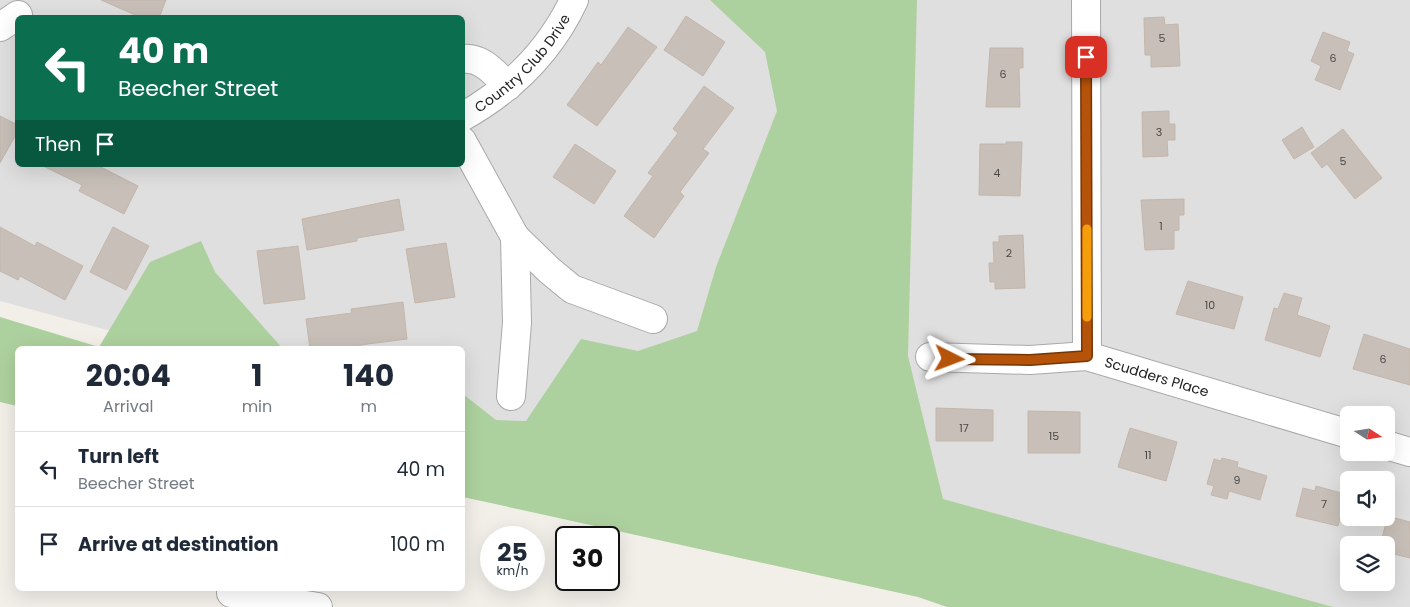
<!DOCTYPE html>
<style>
:root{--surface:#fff;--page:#f6f6f7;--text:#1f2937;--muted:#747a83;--line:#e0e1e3}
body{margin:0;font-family:Poppins,sans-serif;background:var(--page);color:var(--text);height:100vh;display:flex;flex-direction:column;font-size:19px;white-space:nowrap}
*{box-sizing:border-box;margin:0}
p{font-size:16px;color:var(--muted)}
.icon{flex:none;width:28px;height:28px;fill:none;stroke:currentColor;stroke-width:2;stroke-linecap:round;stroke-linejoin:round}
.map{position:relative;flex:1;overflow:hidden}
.sheet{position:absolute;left:15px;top:346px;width:450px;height:245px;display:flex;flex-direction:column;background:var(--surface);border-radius:8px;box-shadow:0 5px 20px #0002}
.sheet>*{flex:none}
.hud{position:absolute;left:15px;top:15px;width:450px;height:152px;border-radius:8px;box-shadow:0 5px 20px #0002;background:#0b6e4f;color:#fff;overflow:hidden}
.needle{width:32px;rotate:102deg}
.tools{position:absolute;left:1340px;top:406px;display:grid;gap:10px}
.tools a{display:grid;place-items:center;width:55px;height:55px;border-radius:8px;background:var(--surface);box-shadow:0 5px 20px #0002;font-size:25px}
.speed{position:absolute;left:480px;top:526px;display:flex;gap:10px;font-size:25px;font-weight:700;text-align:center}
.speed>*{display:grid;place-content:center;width:65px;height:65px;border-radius:50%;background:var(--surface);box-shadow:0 5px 20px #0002;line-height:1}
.speed small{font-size:12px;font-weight:400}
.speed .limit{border:2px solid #111;border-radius:8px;background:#fff;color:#111}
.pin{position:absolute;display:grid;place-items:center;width:42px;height:42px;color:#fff;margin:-21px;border-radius:10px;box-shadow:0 2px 8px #0006}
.me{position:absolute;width:55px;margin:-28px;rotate:93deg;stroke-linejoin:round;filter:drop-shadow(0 0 4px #0008)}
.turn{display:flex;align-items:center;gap:18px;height:105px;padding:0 20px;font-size:22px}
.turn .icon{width:65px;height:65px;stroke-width:2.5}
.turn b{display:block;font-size:35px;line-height:42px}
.then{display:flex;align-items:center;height:48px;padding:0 20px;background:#0003;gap:10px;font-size:19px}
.eta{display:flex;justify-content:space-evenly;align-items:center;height:85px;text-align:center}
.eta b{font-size:30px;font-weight:700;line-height:35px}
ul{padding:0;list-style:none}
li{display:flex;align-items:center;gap:15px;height:75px;padding:0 20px;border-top:1px solid var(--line)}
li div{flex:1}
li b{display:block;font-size:19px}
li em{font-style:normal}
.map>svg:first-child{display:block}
</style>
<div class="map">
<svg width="1410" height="607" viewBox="0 0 1410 607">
<rect width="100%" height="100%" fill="#f2efe9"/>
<g fill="#e0dfdf" fill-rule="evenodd">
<path d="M0,0h858l-35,524 -360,-98 -1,-77h-285l-177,-48zM18,18h444v147h-444z"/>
<path d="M910,0h500v607h-136l-348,-101 -18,-140zM1349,415h37v37h-37zM1349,480h37v38h-37zM1349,545h37v37h-37z"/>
</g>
<g fill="#add19e">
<polygon points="710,0 917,0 908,356 943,499 1333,607 947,607 918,597 463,497 463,394 496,420 526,421 581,339 638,351 697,331 716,267 777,111 765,52"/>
<polygon points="201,241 215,272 283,349 18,349 17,406 0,402 0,317 99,347 150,262"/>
</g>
<g fill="#c7bfb8" stroke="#c4b6ab">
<polygon points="101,0 166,0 159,18 142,18"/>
<polygon points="686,16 725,42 703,76 664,50"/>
<polygon points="1164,17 1165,25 1178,24 1180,66 1151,67 1151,55 1145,55 1144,18"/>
<polygon points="628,27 657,47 597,126 567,105 598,62 601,65"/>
<polygon points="1323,32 1350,42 1347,51 1354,54 1340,90 1315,80 1321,66 1311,61"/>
<polygon points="990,48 1023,48 1023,68 1019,68 1020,107 986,107"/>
<polygon points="704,86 734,108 703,149 709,153 680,192 684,196 654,238 624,216 653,176 648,173 678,133 673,129"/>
<polygon points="1169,111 1169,124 1175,124 1175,140 1167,140 1168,156 1143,157 1142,112"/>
<polygon points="0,116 18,125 18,131 0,163"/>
<polygon points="1302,127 1314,147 1294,159 1282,140"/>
<polygon points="1343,129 1382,178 1355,199 1327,164 1322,168 1311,153"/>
<polygon points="1006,142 1022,142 1020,196 979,195 980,144 1006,144"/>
<polygon points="575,144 616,171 594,204 553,177"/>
<polygon points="41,165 97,165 138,186 124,214 79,191 82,185"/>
<polygon points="399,199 404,230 357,238 357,241 307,250 302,219"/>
<polygon points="1184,199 1184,215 1179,215 1179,230 1174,231 1174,249 1145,250 1141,200"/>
<polygon points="0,227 35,246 37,242 83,266 65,300 20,276 18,280 0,271"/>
<polygon points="113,227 149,246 126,290 90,272"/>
<polygon points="1023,235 1025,288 995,289 995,282 990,282 989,263 994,263 993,242 999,242 999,236"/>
<polygon points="446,243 455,297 415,303 406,249"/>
<polygon points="298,246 305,299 264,304 257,251"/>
<polygon points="1188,281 1243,297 1234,329 1176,314"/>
<polygon points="1284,293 1302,298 1297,315 1330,326 1320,357 1265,340 1274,308 1278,309"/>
<polygon points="403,302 407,339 360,345 361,349 310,349 306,319 352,313 351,309"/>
<polygon points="1364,334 1410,349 1410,385 1353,369"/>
<polygon points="936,408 993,410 993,441 936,441"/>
<polygon points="1028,411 1080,412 1080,453 1028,453"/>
<polygon points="1130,428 1177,442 1166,481 1118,467"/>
<polygon points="1222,458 1238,462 1237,467 1267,476 1260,500 1229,491 1227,499 1211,495 1214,486 1207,484 1214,459 1221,461"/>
<polygon points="1316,486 1349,495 1349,516 1341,514 1338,526 1296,516 1303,488 1315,491"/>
<polygon points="1388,516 1410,522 1410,558 1386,552 1386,545 1380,545"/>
</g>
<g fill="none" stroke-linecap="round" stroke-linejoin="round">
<g stroke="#a9a9a9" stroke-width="30">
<g id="minor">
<polyline points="1086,0 1087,356"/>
<polyline points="0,27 18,15"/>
<path d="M462,59c20,-3 33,15 46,27"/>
<path id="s1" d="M462,117c50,-28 88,-66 112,-117"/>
<polyline points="462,141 515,237 549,270 572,289 653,319"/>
<path id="s2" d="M930,357l100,3 57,-4 262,78"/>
<polyline points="511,396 517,323 515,237"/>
<polyline points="1386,445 1410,452"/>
<polyline points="231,593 318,607"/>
</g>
</g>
<use href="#minor" stroke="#fff" stroke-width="28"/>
</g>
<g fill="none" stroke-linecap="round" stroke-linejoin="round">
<g stroke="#753606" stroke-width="12">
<polyline id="route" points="950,359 1030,360 1087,356 1086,57"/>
</g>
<use href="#route" stroke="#b45309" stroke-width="9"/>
<polyline stroke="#f59e0b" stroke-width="9" points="1087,229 1087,317"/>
</g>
<g text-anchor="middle" stroke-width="4" stroke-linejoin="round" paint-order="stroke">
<g font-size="11" fill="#4b4948">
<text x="1162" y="42">5</text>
<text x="1333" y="62">6</text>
<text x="1003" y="78">6</text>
<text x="1159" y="136">3</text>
<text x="1343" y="165">5</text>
<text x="997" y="177">4</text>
<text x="1161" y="230">1</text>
<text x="1009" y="257">2</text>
<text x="1210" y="309">10</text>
<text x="1383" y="363">6</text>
<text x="964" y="432">17</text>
<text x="1054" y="440">15</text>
<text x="1148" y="459">11</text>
<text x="1237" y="484">9</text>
<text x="1324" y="508">7</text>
</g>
<g font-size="14" fill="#222" stroke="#fff">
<text dy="5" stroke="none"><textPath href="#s1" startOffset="82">Country Club Drive</textPath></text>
<text dy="5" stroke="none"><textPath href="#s2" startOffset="230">Scudders Place</textPath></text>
</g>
</g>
</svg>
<div class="tools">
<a><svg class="needle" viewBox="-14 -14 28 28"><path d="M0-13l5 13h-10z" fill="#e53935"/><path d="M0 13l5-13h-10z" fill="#747a83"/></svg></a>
<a><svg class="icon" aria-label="sound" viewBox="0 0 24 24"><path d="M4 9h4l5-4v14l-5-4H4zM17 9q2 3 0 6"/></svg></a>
<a><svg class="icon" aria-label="layers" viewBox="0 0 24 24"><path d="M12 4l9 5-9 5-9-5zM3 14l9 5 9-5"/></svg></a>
</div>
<div class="speed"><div>25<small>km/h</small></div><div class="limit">30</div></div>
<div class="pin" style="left:1086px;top:57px;background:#d93025"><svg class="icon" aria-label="arrive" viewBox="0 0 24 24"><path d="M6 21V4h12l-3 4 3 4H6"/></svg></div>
<svg class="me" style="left:950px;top:359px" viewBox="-20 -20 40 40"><path d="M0-17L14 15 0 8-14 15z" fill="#b45309" stroke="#fff" stroke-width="4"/></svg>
<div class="hud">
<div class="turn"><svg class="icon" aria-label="left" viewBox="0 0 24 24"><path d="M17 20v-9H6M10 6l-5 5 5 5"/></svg><div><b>40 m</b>Beecher Street</div></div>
<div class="then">Then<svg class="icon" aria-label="arrive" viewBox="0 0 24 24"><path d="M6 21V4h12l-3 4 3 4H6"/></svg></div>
</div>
<section class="sheet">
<div class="eta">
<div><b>20:04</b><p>Arrival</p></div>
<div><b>1</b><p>min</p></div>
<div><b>140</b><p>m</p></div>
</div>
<ul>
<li><svg class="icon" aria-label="left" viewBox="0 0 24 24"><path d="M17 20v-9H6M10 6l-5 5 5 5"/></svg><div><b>Turn left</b><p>Beecher Street</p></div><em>40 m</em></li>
<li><svg class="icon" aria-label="arrive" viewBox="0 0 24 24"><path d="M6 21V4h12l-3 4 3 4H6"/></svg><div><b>Arrive at destination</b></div><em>100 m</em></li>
</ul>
</section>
</div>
